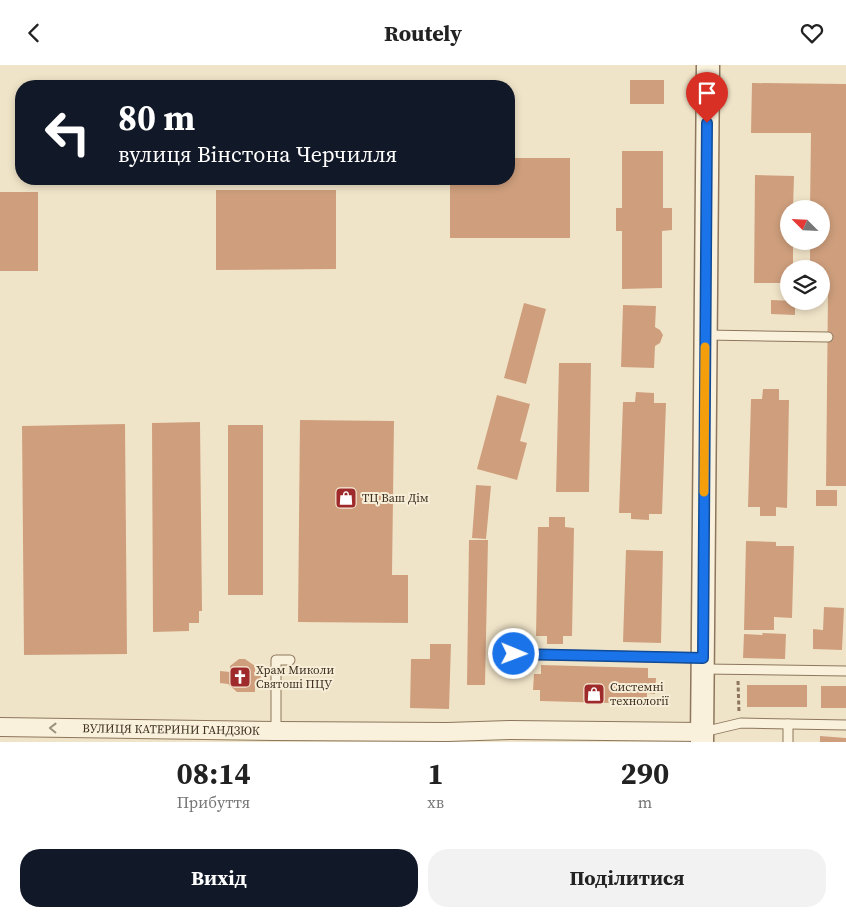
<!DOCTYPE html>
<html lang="uk">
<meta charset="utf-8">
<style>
:root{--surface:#fff;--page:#f2f2f2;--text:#222;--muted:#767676;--accent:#111827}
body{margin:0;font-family:"Source Serif 4",serif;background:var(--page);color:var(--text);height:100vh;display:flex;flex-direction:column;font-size:19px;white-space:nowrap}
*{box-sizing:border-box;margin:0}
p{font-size:16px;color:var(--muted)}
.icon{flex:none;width:28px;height:28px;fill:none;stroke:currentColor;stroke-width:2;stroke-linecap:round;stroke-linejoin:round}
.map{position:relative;height:677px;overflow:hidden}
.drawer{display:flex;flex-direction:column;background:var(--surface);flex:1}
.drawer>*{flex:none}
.top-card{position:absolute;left:15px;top:15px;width:500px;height:105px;border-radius:20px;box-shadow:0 2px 8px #0003;background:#111827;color:#fff;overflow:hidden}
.needle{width:32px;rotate:294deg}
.controls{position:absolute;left:780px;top:135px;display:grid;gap:10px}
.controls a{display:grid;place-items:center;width:50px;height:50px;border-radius:50%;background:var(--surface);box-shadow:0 2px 8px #0003;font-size:25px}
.pin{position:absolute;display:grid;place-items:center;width:42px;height:42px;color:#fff;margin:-51px -21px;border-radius:50% 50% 50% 0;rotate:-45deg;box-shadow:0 0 5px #0007}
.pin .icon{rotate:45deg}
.me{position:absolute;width:55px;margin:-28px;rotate:91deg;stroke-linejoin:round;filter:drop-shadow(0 0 4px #0008)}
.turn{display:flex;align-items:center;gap:18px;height:105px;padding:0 20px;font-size:22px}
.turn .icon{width:65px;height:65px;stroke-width:2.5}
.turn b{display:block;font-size:35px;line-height:42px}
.eta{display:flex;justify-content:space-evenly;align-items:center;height:85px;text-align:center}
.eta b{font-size:30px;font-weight:700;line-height:35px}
.button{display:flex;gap:10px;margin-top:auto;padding:10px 20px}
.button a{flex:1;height:58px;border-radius:20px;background:var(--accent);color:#fff;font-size:20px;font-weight:700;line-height:58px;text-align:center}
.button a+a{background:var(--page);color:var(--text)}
header{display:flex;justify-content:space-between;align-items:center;height:65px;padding:0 20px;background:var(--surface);font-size:22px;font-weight:700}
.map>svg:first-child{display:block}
</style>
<header><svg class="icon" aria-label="back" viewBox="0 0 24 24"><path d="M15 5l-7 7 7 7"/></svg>Routely<svg class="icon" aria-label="heart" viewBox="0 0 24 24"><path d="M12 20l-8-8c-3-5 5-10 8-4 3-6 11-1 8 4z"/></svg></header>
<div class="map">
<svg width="846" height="677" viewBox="0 0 846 677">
<rect width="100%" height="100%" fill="#f0e4c8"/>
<g fill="#cf9f7d">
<rect x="630" y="15" width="34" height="24"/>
<polygon points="752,18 846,19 846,421 826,421 828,227 821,227 821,204 810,204 810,176 821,176 821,144 810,144 811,68 751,68"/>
<polygon points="622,86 663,86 663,143 672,143 672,165 662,166 662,223 622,224 622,166 616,166 616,143 622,143"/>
<polygon points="509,93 570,93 570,173 450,173 450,114 509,114"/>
<polygon points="755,110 794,111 793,144 789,144 789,176 793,176 793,204 789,204 789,218 754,218"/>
<polygon points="216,125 336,125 336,204 216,205"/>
<rect x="0" y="127" width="38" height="79"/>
<polygon points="771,235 795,236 795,250 771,249"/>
<polygon points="524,238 546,244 526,319 504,313"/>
<polygon points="623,240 656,241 655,262 660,265 663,270 660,278 655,281 654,303 621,302"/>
<polygon points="559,298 591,298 589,427 556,427"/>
<polygon points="763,324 779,324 779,335 789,335 787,443 776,442 776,451 760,451 760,442 748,442 751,334 762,334"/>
<polygon points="636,327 654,328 654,338 666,338 662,449 649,449 649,455 631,454 631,448 619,448 623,337 635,337"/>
<polygon points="497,330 530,339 520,376 527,378 517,415 477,404"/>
<polygon points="300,355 394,356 392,510 408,510 408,558 298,557"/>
<polygon points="200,357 202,546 199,546 199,558 189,558 189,566 153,567 152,358"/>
<polygon points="125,359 127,589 24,590 22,361"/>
<rect x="228" y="360" width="35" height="170"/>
<polygon points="476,420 491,421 486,474 472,473"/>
<rect x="816" y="425" width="21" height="16"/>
<polygon points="549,452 565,452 565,462 574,463 572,571 563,571 563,579 547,579 547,571 536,571 538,462 549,462"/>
<polygon points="469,475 488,475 485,620 467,620"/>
<polygon points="746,476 776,477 776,481 794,481 792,553 774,552 774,565 744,565"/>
<polygon points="626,485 663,486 661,578 623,577"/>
<polygon points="824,542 844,543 842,585 813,584 813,564 823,565"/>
<polygon points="762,568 786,569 785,594 743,593 744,569 763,570"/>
<polygon points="430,579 451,579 449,644 410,643 411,594 430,594"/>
<polygon points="239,594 245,594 255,601 255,607 261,610 260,615 255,617 255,627 237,627 228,619 220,618 220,606 230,607 230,601"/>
<polygon points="541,600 648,603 648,613 656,613 655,629 647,628 647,639 540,636 540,625 533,625 534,609 541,609"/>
<rect x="747" y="620" width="60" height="22"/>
<rect x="821" y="621" width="25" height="22"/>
<polygon points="820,671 846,673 846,677 820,677"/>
</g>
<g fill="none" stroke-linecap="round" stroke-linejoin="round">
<g stroke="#8d765c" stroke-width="11">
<g id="service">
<polyline points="706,270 828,272"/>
<polyline points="514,589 703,593"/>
<polyline points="703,604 846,606"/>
<polyline points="276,666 276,595 290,595"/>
<polyline points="703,667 741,658 846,660"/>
<polyline points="788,677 788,659"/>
</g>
</g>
<g stroke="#8d765c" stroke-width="20">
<g id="minor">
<path id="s1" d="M0,662l276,4 171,1 63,-2 192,2"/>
</g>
</g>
<g stroke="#8d765c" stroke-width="25">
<polyline id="tertiary" points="702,677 708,0"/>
</g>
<polyline stroke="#8d765c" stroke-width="3" stroke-dasharray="4 2.5" stroke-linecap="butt" points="738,616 739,648"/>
<use href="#service" stroke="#faf1dc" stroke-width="9"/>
<use href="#minor" stroke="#faf1dc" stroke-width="18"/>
<use href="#tertiary" stroke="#faf1dc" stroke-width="22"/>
</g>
<defs><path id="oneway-chevron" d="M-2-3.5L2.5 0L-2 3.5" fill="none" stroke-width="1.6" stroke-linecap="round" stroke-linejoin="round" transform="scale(1.25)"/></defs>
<use stroke="#9c907e" href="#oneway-chevron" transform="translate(53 663) rotate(-179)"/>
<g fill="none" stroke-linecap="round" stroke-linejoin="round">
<g stroke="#114b97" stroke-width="12">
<polyline id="route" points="514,589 703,593 707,58"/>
</g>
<use href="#route" stroke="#1a73e8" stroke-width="9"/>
<polyline stroke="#f59e0b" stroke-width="9" points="704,427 705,282"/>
</g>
<defs>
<g id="shop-square" transform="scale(1.125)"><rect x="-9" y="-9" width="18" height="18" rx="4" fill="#9e2a2b" stroke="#f7eed8"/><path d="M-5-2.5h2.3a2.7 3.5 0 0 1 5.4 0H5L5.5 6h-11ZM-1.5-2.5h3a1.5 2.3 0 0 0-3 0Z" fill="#fff"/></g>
<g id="church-square" transform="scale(1.125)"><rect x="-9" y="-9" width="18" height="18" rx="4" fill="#9e2a2b" stroke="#f7eed8"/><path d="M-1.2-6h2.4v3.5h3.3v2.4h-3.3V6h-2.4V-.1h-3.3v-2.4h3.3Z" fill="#fff"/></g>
</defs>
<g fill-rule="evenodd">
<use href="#shop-square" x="346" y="433"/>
<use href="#church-square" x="240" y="612"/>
<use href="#shop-square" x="594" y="629"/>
</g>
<g text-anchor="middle" stroke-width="4" stroke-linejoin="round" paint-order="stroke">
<g font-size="12" fill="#3d2e20" stroke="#f7eed8" text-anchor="start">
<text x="362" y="437">ТЦ Ваш Дім</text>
<text x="256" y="609">Храм Миколи<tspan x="256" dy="14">Святоші ПЦУ</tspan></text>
<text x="610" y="626">Системні<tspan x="610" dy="14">технології</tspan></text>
</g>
<g font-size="12" fill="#3d2e20" stroke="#f7eed8">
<text dy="4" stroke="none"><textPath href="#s1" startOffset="171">ВУЛИЦЯ КАТЕРИНИ ГАНДЗЮК</textPath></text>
</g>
</g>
</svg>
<div class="controls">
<a><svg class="needle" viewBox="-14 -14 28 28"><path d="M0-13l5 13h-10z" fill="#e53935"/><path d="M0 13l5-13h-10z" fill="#767676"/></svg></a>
<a><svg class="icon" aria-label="layers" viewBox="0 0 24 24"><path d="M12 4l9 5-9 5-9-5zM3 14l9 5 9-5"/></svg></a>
</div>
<div class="pin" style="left:707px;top:58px;background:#d93025"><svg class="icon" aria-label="arrive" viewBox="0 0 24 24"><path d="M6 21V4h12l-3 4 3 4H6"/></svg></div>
<svg class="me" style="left:514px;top:589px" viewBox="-20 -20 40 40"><circle r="17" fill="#1a73e8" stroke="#fff" stroke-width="3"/><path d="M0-11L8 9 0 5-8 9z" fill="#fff"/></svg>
<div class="top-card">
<div class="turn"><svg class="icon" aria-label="left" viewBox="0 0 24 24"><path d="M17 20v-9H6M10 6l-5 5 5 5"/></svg><div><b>80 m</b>вулиця Вінстона Черчилля</div></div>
</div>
</div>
<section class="drawer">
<div class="eta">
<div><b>08:14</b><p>Прибуття</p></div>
<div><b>1</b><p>хв</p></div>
<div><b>290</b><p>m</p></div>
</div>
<div class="button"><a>Вихід</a><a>Поділитися</a></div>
</section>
